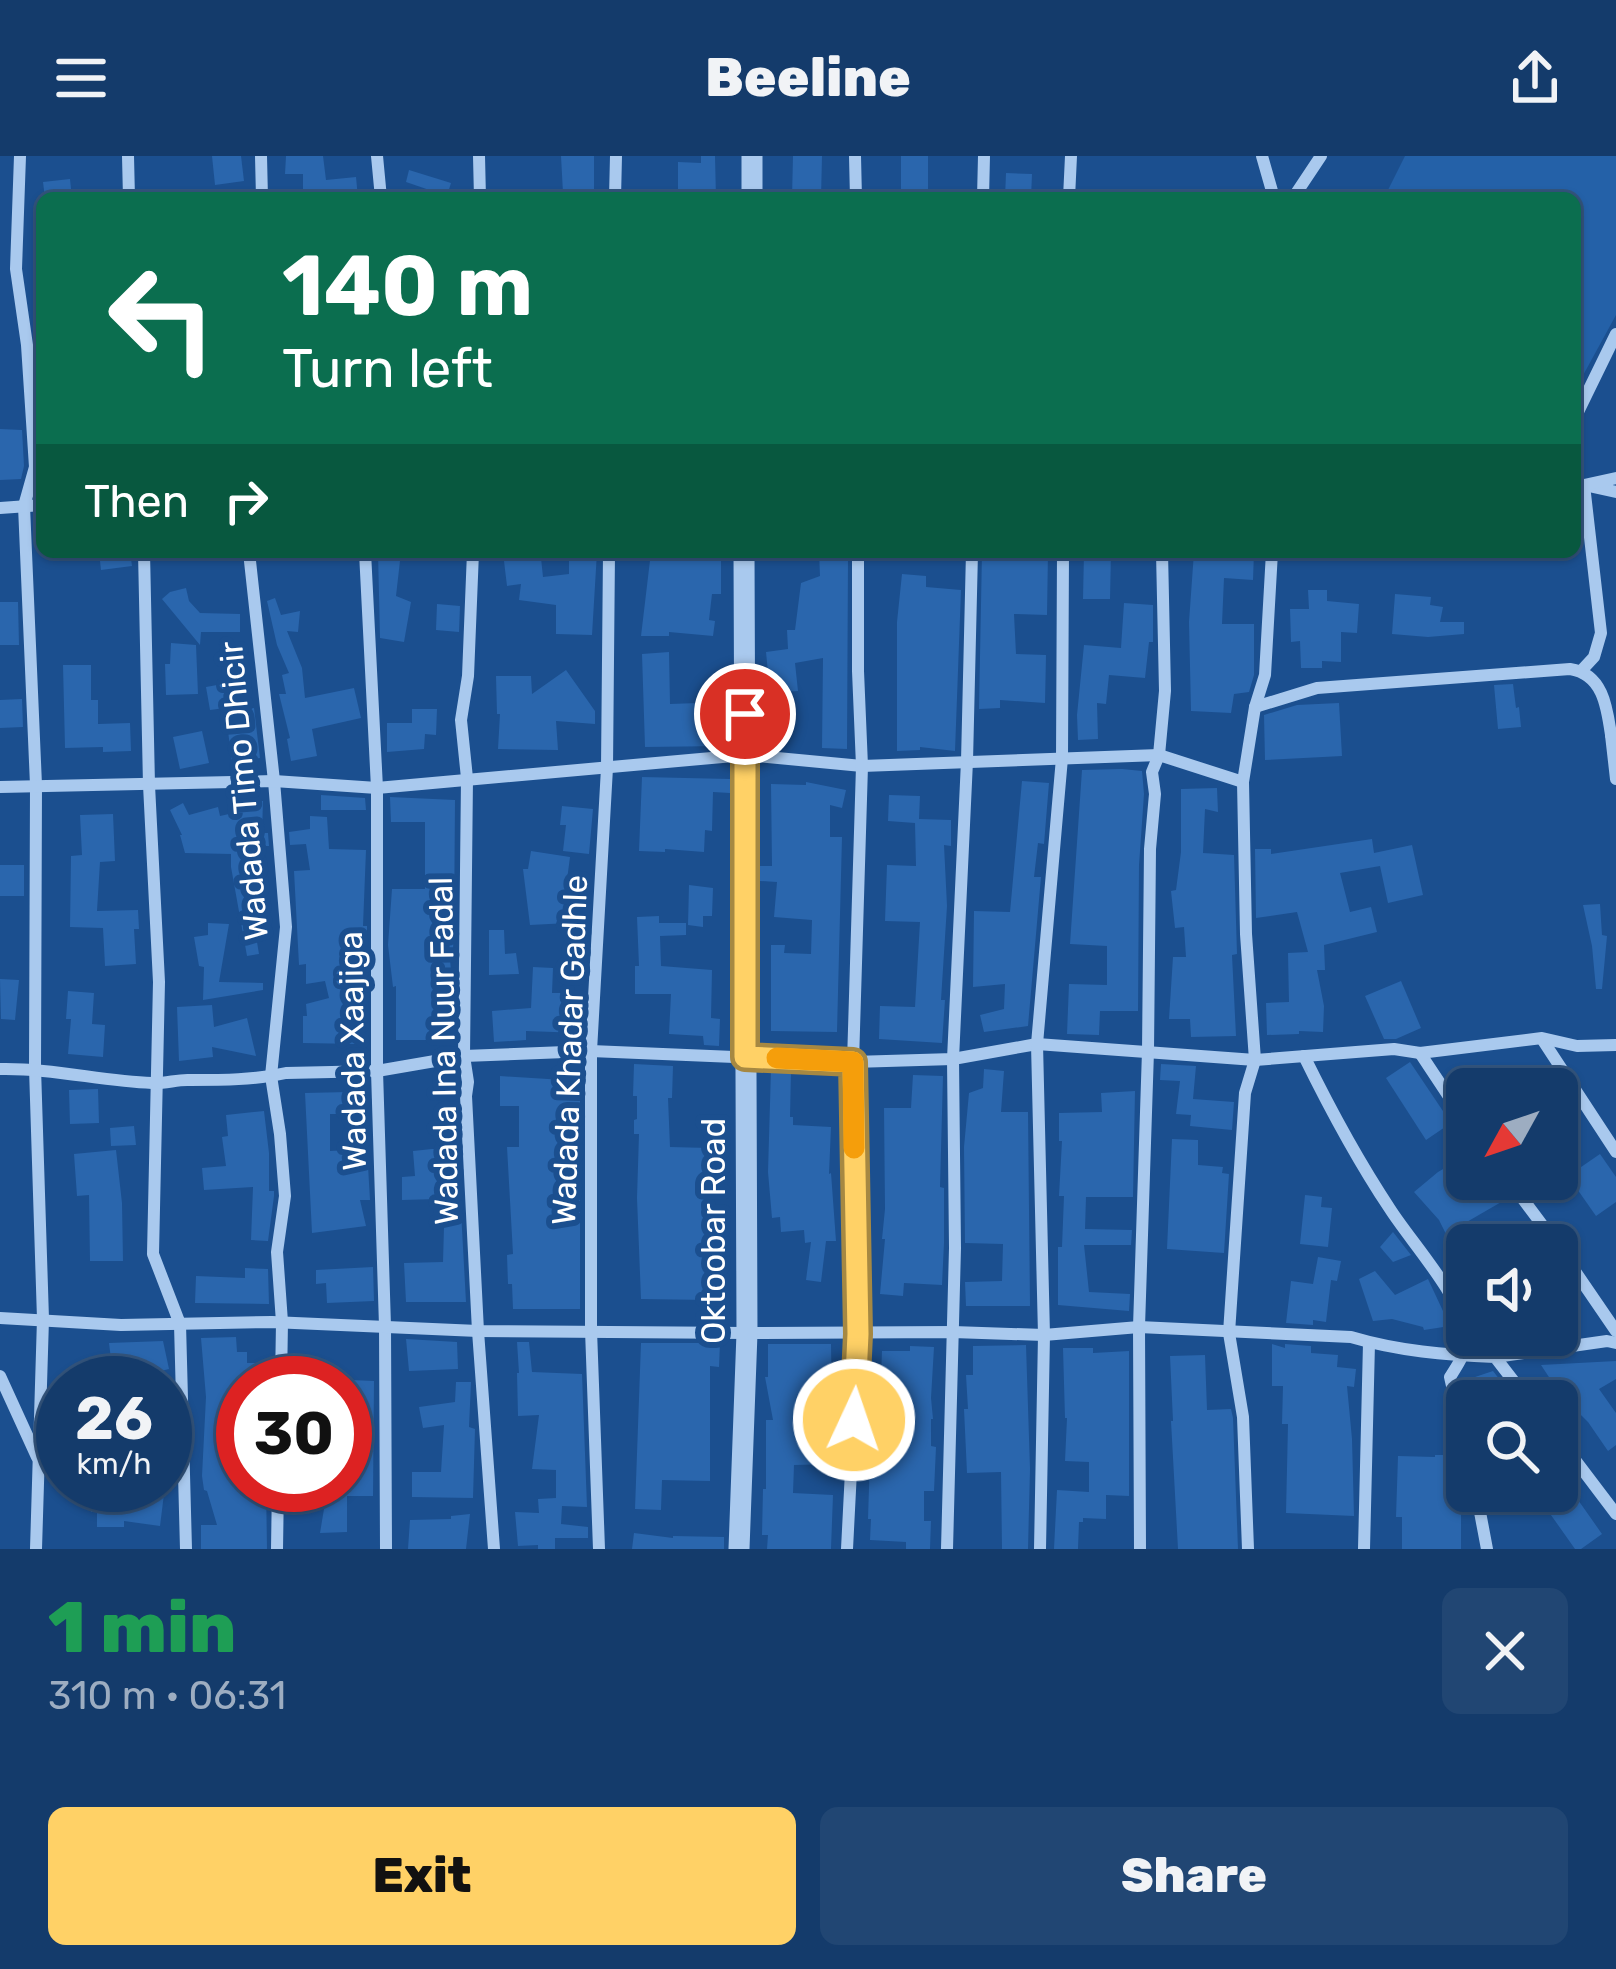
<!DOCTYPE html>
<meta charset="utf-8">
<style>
:root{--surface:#143b6b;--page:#214673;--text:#f1f3f6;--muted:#9dadc1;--line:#33557e;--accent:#ffd166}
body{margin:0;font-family:Rubik,sans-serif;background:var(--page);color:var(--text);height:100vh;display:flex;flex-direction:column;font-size:45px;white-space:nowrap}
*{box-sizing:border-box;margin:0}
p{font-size:39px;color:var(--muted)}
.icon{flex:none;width:66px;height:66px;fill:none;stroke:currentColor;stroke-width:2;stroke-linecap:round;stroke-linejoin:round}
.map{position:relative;height:1393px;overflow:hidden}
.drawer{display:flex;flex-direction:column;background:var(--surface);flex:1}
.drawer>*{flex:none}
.guide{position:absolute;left:36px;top:36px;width:1545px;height:366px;border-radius:18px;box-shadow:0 3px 9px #0004,0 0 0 3px var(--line);background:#0b6e4f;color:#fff;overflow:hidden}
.needle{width:78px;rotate:230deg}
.tools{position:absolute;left:1446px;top:912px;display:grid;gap:24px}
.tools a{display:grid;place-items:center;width:132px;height:132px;border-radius:18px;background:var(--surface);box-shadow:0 3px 9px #0004,0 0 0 3px var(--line);font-size:60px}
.speed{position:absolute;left:36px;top:1200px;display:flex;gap:24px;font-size:60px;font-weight:700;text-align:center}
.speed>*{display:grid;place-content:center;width:156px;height:156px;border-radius:50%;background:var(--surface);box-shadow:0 3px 9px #0004,0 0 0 3px var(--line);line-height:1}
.speed small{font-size:30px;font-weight:400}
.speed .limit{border:18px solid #d22;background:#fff;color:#111}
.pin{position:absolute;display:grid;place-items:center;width:102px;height:102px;color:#fff;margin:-51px;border:6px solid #fff;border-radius:50%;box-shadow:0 3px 12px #0007}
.me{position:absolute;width:132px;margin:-66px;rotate:3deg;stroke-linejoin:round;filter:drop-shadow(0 0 9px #0008)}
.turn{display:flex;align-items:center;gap:42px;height:252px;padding:0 48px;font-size:54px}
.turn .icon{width:156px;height:156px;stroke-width:2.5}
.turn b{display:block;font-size:84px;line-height:102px}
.then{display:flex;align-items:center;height:114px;padding:0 48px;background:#0003;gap:24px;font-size:45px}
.round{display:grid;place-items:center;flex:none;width:126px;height:126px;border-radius:18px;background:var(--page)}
.head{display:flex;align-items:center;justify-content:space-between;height:204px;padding:0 48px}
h1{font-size:72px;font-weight:800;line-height:90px;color:#1e9e55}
.primary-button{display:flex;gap:24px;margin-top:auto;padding:24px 48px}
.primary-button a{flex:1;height:138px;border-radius:18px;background:var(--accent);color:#111;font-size:48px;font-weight:800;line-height:138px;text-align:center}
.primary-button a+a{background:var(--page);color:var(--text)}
header{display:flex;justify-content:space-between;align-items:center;height:156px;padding:0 48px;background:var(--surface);font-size:54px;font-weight:800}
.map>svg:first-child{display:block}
</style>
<header><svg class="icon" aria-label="menu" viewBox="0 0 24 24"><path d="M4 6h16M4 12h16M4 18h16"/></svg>Beeline<svg class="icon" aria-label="share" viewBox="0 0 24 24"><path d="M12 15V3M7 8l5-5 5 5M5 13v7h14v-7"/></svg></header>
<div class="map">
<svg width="1616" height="1393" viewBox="0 0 1616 1393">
<rect width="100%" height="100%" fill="#1b4f8f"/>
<polygon fill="#2461a8" points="1405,0 1616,0 1616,159 1575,234 1575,42 1384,42"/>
<g fill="#2a66ad">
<polygon points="212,0 241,0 244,25 215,29"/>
<polygon points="286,0 323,0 326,24 356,21 358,42 303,42 303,18 285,18"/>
<polygon points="561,0 594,0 594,42 568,42 568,37 563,37"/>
<polygon points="701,0 715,0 716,42 678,41 678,6 701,7"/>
<polygon points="793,0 822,0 821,42 792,42"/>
<rect x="901" y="0" width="27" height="42"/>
<polygon points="409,14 451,27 447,40 406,26"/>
<polygon points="1006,17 1032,18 1031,42 1005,42"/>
<polygon points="70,23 72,42 45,42 43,26"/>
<polygon points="0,273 22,274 24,310 21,323 0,324"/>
<polygon points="99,396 130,396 132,410 101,414"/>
<polygon points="378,396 401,396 396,440 411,446 404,486 380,482"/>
<polygon points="569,396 597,396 592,479 556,478 556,449 519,444 521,428 507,430 504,405 541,402 543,421 569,418"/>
<polygon points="651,396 716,396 716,405 721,405 721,438 712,438 709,464 715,465 713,480 669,476 669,480 641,480"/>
<polygon points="819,396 832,396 832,401 848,401 847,593 822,592 823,502 795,507 798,535 770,537 766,496 788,493 787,474 795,474 801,427 820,420"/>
<polygon points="982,396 1048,396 1047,459 1014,458 1016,498 1046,499 1045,547 1000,544 1000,552 979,553"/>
<polygon points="1084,396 1111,396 1110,443 1083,443"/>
<polygon points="1194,396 1254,396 1253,424 1224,422 1222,468 1254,468 1254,519 1249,536 1234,538 1231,557 1191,555 1189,466"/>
<polygon points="902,418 926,420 926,431 961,434 955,595 920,591 920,594 897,595 897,466"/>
<polygon points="186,432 189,445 200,457 240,458 240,476 201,476 200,489 162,443 170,436"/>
<polygon points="1308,434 1327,434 1327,445 1359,448 1357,477 1341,476 1341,506 1322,505 1322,512 1301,512 1300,485 1291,486 1290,453 1309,453"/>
<polygon points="1395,438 1431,441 1430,449 1443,451 1440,466 1464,466 1464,478 1428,481 1392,478"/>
<polygon points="275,442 281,459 300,455 298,476 287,475 302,512 305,542 354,532 361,562 312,573 317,600 291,605 287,583 290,582 279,538 286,538 282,519 289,517 277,489 267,445"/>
<polygon points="0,446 18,446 19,489 0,489"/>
<polygon points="1124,447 1153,449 1153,486 1149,486 1145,522 1109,519 1106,548 1097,547 1098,583 1078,584 1077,559 1084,489 1121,492"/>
<polygon points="437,448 460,450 459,476 436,474"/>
<polygon points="171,487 196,489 198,538 166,539 165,508 170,508"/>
<polygon points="669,496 670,548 698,547 699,558 714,559 714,574 724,575 723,590 645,591 642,498"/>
<polygon points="63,509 91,509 91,544 98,544 98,568 130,567 131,595 103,596 103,591 65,592"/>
<polygon points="566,514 595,555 595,568 556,565 558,594 498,593 500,558 497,558 496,520 531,520 532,538"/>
<polygon points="239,525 244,554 254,552 260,602 232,606 225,552 210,554 206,531"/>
<polygon points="1513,528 1516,552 1519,551 1521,571 1498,573 1494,529"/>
<polygon points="22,543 23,571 0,572 0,544"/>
<polygon points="1339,547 1342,600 1265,604 1264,559 1297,549"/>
<polygon points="412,553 437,553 436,579 425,578 424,593 387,596 387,567 412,567"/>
<polygon points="779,554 779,566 783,566 784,592 760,590 760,569 765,569 764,555"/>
<polygon points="202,575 209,607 180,613 173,581"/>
<polygon points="1122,613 1142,615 1144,638 1139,709 1138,855 1100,855 1099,879 1067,878 1069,828 1107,829 1107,790 1070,788 1082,614"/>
<polygon points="642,621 730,623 730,637 713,636 712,675 705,674 704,696 665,693 665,696 639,695"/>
<polygon points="1022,625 1049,627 1044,688 1038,687 1034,721 1041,721 1028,870 984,876 980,859 1004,853 1005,828 973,831 974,755 1010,756"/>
<polygon points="806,626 846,634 842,652 830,649 830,681 842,681 837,876 771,875 771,789 785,789 784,797 811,798 812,764 774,761 777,726 760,725 760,710 772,710 771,628 806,629"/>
<polygon points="1217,632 1218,656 1205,653 1203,697 1234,699 1237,798 1232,799 1236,880 1191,881 1190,863 1169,863 1173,801 1186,801 1184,771 1175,772 1171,735 1176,734 1181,696 1181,633"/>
<polygon points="321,639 365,642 366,654 321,654"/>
<polygon points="889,639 920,640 919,663 951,664 951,690 944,689 947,750 941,844 945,844 942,887 879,883 880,850 915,851 920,766 885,765 887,709 916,710 915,667 888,665"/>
<polygon points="390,641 455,644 454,774 453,793 449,792 453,837 450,884 396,884 396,830 393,831 388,789 392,733 425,733 425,666 391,666"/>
<polygon points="237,645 263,645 262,677 268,677 269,690 262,690 269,747 266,747 265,768 254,768 259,798 247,800 231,711 231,698 185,697 180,679 182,679 170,654 183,647 189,659 218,651 220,660 238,656"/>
<polygon points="562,650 593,653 589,698 563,695 566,669 560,669"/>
<polygon points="113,658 115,705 100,706 97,755 138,754 139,773 134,773 136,808 105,810 103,772 70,771 71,700 82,699 80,659"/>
<polygon points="310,660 327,661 329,693 366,694 363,770 367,770 367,789 363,789 359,834 359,888 303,887 303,860 307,860 306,848 329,842 325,825 306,828 306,808 299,809 294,715 310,714 306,688 290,689 289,676 310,673"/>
<polygon points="1372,683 1374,697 1412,689 1423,739 1388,747 1380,710 1340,717 1350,756 1371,751 1377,776 1324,789 1325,814 1317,814 1324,850 1323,876 1299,875 1299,878 1267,879 1266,847 1289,846 1288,797 1308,796 1297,756 1256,762 1255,693 1271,693 1271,698"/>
<polygon points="531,695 570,701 565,739 588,736 588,766 530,769 523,713 528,713"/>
<rect x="0" y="709" width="24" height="31"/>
<polygon points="689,729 713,732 712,760 703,760 703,771 688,769"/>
<polygon points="1600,748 1602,779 1607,780 1602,833 1596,833 1592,790 1583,749"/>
<polygon points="659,760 659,767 686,767 686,779 660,780 661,810 712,814 711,862 720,863 719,890 704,889 703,880 669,878 671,838 635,838 635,810 639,810 637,761"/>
<polygon points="208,767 229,768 219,826 263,827 263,834 203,844 204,811 199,810 194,781 208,779"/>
<polygon points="489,774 504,774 505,798 516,797 519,818 489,819"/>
<polygon points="533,811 553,812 552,837 584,837 581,877 526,875 526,884 494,886 492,855 531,852"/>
<polygon points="0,823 19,824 15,864 1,863"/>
<polygon points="1401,825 1421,872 1396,883 1384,883 1365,840"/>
<polygon points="68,835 94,837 92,868 105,869 103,901 68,898 71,863 66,863"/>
<polygon points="212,849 214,871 247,862 256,900 212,891 213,901 179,905 177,851"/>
<polygon points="1410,906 1451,967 1426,984 1386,922"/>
<polygon points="634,908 673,910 672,942 668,942 670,991 709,992 709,1144 641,1143 637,1042 639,978 634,978 634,964 637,963 637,940 633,940"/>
<polygon points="1161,908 1196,910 1193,943 1234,946 1232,974 1190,970 1191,959 1176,958 1180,925 1160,924"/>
<polygon points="771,913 791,914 790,961 793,961 793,969 831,971 829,1018 831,1017 836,1085 826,1085 821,1126 806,1124 811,1086 805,1087 804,1074 781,1076 780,1061 772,1062 768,1016"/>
<polygon points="984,913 1004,915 1001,956 1028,956 1030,1150 966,1150 965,1126 1002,1125 1003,1088 965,1087 964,991 969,937 983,932"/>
<polygon points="913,919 943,920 940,1031 944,1032 944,1087 942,1129 904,1127 903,1140 880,1138 885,1083 882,1083 885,1053 884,952 911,952"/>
<polygon points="500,920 580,925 580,960 576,960 577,990 559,990 559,1029 580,1030 580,1153 513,1153 512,1128 508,1128 507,1099 513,1098 507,991 519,991 519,950 500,950"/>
<polygon points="1557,926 1579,959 1557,974"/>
<polygon points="98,933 99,967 70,968 69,934"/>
<polygon points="1135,935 1133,1041 1086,1041 1085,1073 1132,1074 1131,1089 1084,1089 1089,1136 1130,1138 1129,1155 1058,1149 1058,1091 1062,1091 1064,1040 1059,1040 1062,985 1059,985 1059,957 1102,956 1101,937"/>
<polygon points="348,936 349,958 330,958 330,995 367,993 370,1044 360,1044 366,1070 312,1077 305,937"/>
<polygon points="264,955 269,997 269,1035 274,1035 274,1040 268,1085 251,1084 253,1031 204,1034 202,1012 226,1010 222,981 228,980 226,959"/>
<polygon points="134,970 136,989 111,990 110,972"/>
<polygon points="1172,983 1198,984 1198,1009 1223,1011 1222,1017 1229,1018 1224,1097 1167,1093"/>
<polygon points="432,993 458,993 460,1037 458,1055 461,1055 466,1146 406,1146 404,1107 443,1106 444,1071 437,1071 438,1043 402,1044 402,1021 415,1020 413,995"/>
<polygon points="116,994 122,1047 123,1105 90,1105 89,1039 77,1040 74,998"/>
<polygon points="1600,998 1616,1021 1616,1046 1596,1060 1568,1020"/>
<polygon points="1467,999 1467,1023 1489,1023 1503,1045 1446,1078 1439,1064 1414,1036 1438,1016"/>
<polygon points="1305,1039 1322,1041 1321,1051 1332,1052 1328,1091 1300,1088"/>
<polygon points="1393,1076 1411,1099 1393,1106 1380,1091"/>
<polygon points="1318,1101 1341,1105 1337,1125 1331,1124 1326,1166 1313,1164 1313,1169 1286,1167 1291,1125 1313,1128"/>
<polygon points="373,1111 374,1145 327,1147 326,1127 316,1128 316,1114"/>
<polygon points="245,1112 268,1113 269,1148 195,1147 196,1120 245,1122"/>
<polygon points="1557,1114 1581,1169 1557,1166"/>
<polygon points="1375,1115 1395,1139 1428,1123 1450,1170 1424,1174 1423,1171 1392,1163 1373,1165 1359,1123"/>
<polygon points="236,1181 237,1196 247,1196 247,1207 269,1207 270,1222 247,1223 247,1227 243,1227 243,1329 266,1329 267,1393 201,1393 201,1369 217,1369 207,1335 204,1334 202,1320 206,1241 201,1182"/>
<polygon points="406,1183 457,1186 458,1213 409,1215"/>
<polygon points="163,1185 169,1213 161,1215 161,1227 137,1227 137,1214 127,1214 126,1203 111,1203 109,1187"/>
<polygon points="517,1186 529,1186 532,1216 582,1218 587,1351 562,1350 561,1368 588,1371 588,1382 555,1382 555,1393 538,1393 538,1389 518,1390 515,1356 539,1357 538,1343 556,1342 556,1314 532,1313 539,1259 518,1260 517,1217 519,1217"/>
<polygon points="641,1187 720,1187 719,1211 710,1210 710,1325 662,1324 661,1354 635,1353"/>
<polygon points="768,1188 831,1188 833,1308 794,1309 793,1337 833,1339 831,1393 767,1393 768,1379 762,1379 763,1333 766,1333 766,1264 773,1264 765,1221 768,1221"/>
<polygon points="1272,1188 1285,1192 1285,1188 1311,1190 1311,1197 1338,1199 1337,1211 1356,1213 1354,1231 1347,1230 1352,1283 1354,1360 1286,1357 1288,1268 1282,1268 1283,1230 1272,1230"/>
<polygon points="1026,1189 1030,1313 1028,1393 1002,1393 1001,1316 967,1317 964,1253 968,1253 966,1219 973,1219 973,1190"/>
<polygon points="910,1190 934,1191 931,1242 933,1263 931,1263 931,1290 936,1291 934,1335 924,1335 924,1365 931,1365 930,1393 906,1393 906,1386 870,1384 871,1363 868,1363 871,1268 882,1268 880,1239 870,1239 871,1220 881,1220 882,1195 910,1195"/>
<polygon points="1063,1192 1093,1192 1093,1197 1129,1195 1129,1340 1106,1339 1106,1363 1083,1362 1083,1366 1079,1366 1078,1393 1054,1393 1057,1334 1089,1336 1089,1306 1065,1305 1067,1262 1065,1262"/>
<polygon points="1205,1199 1207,1254 1231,1253 1233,1262 1238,1393 1178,1393 1171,1265 1173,1265 1170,1200"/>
<polygon points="1616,1205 1616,1223 1599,1233 1616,1257 1616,1289 1608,1295 1588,1266 1573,1251 1570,1253 1541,1209"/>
<polygon points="1493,1215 1516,1245 1484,1245 1475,1221"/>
<polygon points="351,1224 374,1225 373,1340 347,1340 347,1376 320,1377 325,1347 317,1346 318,1329 345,1329 345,1275 349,1275"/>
<polygon points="456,1226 471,1226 469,1271 475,1273 473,1342 412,1341 412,1316 441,1316 444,1269 423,1272 419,1251 455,1246"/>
<polygon points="1435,1299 1457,1299 1461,1305 1461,1393 1402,1393 1402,1361 1396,1361 1398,1300 1435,1301"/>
<polygon points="1557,1314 1602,1378 1581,1393 1575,1393 1534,1335 1557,1335"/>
<polygon points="102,1329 124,1329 124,1333 164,1338 160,1370 124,1365 124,1371 97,1371 97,1356 91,1356 91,1341 102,1341"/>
<polygon points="470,1358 466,1393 408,1393 410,1364 451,1363 451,1360"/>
<polygon points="634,1377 673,1382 673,1380 724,1381 724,1393 632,1393"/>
</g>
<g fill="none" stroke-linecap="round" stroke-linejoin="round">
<g stroke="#a9c9ee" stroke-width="12">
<polyline points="20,0 16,113 27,189 35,311 24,350 36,629 35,912 43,1163 36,1393"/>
<polyline points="128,0 129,42"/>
<polyline points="261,0 262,42"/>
<polyline points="377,0 381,42"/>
<polyline points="479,0 480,42"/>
<polyline points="855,0 856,42"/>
<polyline points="1262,0 1274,42"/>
<polyline points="615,42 616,0"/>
<polyline points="983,42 984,0"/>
<polyline points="1069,42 1071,0"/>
<polyline points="1293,42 1321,0"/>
<polyline points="1575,262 1616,178"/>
<polyline points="1575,327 1616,336"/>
<polyline points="0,352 42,349"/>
<polyline points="144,396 149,629 159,826 153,1098 180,1168 186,1393"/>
<polyline points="249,396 274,625 286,771 271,920 280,978 285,1040 277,1096 282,1166 281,1227"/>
<polyline points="365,396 377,632 377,915 385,1170 386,1393"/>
<polyline points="473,396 468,520 461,564 467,622 464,900 468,926 466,940 478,1175 494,1393"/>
<polyline points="1581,515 1594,501 1601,477 1584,329 1616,322"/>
<path d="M1255,551l62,-19 253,-19c33,5 37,38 41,66l5,1"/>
<polyline points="1611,579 1616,623"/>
<polyline points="0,631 274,625 377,632 745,599 862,610 1159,599 1243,626"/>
<polyline points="1542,883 1616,996"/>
<polyline points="1420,897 1467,968"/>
<path d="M1304,900c26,53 54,105 86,153 21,33 72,88 76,126 1,17 -7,28 -16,42l17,75"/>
<path d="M0,913c52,-1 101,12 152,14 13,1 26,-4 38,-3 32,0 65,0 96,-7l91,-2 87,-15 127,-5 262,11 100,-3 84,-15 218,16 139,-11 26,4 122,-15 35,8 39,-1"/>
<polyline points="1508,1023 1555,1086 1616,1175"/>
<path d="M0,1162l121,7 151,-3 206,9 269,2 206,-1 91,3 95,-8 212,10c47,14 95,18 144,20l34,44"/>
<polyline points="1495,1201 1607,1185 1616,1187"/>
<polyline points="0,1220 37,1301"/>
<polyline points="1557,1280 1616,1358"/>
<polyline points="1476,1335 1487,1393"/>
<polyline points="277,1393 278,1329"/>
<polyline points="599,1393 591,1174 591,895 607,612 609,396"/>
<polyline points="847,1393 858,1178 853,906 862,610 858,515 858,396"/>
<polyline points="947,1393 955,1092 953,903 967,605 972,396"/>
<polyline points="1040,1393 1044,1179 1037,888 1062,602 1063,396"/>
<polyline points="1140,1393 1139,1171 1148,895 1150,693 1155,638 1152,616 1159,599 1165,535 1162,396"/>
<polyline points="1248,1393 1243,1261 1229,1177 1245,937 1255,904 1246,778 1243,626 1255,551 1265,519 1272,396"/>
<polyline points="1364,1393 1369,1187"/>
</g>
<g stroke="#a9c9ee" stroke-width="21">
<polyline points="752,0 752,42"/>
<polyline points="739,1393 747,1177 744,396"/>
</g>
</g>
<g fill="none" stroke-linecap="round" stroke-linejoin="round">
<g stroke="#a68842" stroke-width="30">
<polyline id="route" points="745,558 745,901 853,906 858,1178 854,1264"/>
</g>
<use href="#route" stroke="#ffd166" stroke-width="21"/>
<polyline stroke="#f59e0b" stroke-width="21" points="777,902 853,906 854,992"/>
</g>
<g text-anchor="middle" stroke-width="12" stroke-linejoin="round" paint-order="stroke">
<g font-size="33" fill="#fff" stroke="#1b4f8f">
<text transform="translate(243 635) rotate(-95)" y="12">Wadada Timo Dhicir</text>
<text transform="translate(569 894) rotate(-88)" y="12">Wadada Khadar Gadhle</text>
<text transform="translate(352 895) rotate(-91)" y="12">Wadada Xaajiga</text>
<text transform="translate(443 895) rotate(-91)" y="12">Wadada Ina Nuur Fadal</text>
<text transform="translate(713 1075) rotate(-90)" y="12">Oktoobar Road</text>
</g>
</g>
</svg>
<div class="tools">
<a><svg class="needle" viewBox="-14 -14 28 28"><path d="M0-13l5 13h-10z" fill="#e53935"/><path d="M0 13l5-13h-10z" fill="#9dadc1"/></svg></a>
<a><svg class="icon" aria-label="sound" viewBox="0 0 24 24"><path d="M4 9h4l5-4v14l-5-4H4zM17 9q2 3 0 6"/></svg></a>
<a><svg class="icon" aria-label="search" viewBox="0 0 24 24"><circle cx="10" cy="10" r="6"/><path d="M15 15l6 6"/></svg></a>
</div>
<div class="speed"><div>26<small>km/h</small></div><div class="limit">30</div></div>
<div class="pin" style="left:745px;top:558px;background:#d93025"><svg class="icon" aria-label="arrive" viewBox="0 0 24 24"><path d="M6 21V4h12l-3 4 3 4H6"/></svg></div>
<svg class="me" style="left:854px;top:1264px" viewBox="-20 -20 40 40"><circle r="17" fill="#ffd166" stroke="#fff" stroke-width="3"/><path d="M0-11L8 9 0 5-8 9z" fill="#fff"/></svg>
<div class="guide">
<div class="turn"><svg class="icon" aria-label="left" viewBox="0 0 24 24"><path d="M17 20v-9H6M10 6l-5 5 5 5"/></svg><div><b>140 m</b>Turn left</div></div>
<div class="then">Then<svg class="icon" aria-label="right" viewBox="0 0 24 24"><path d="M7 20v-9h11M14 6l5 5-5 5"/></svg></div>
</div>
</div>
<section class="drawer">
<div class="head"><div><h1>1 min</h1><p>310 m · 06:31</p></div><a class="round"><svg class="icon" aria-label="close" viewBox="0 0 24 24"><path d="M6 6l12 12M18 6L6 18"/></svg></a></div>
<div class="primary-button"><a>Exit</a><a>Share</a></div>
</section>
